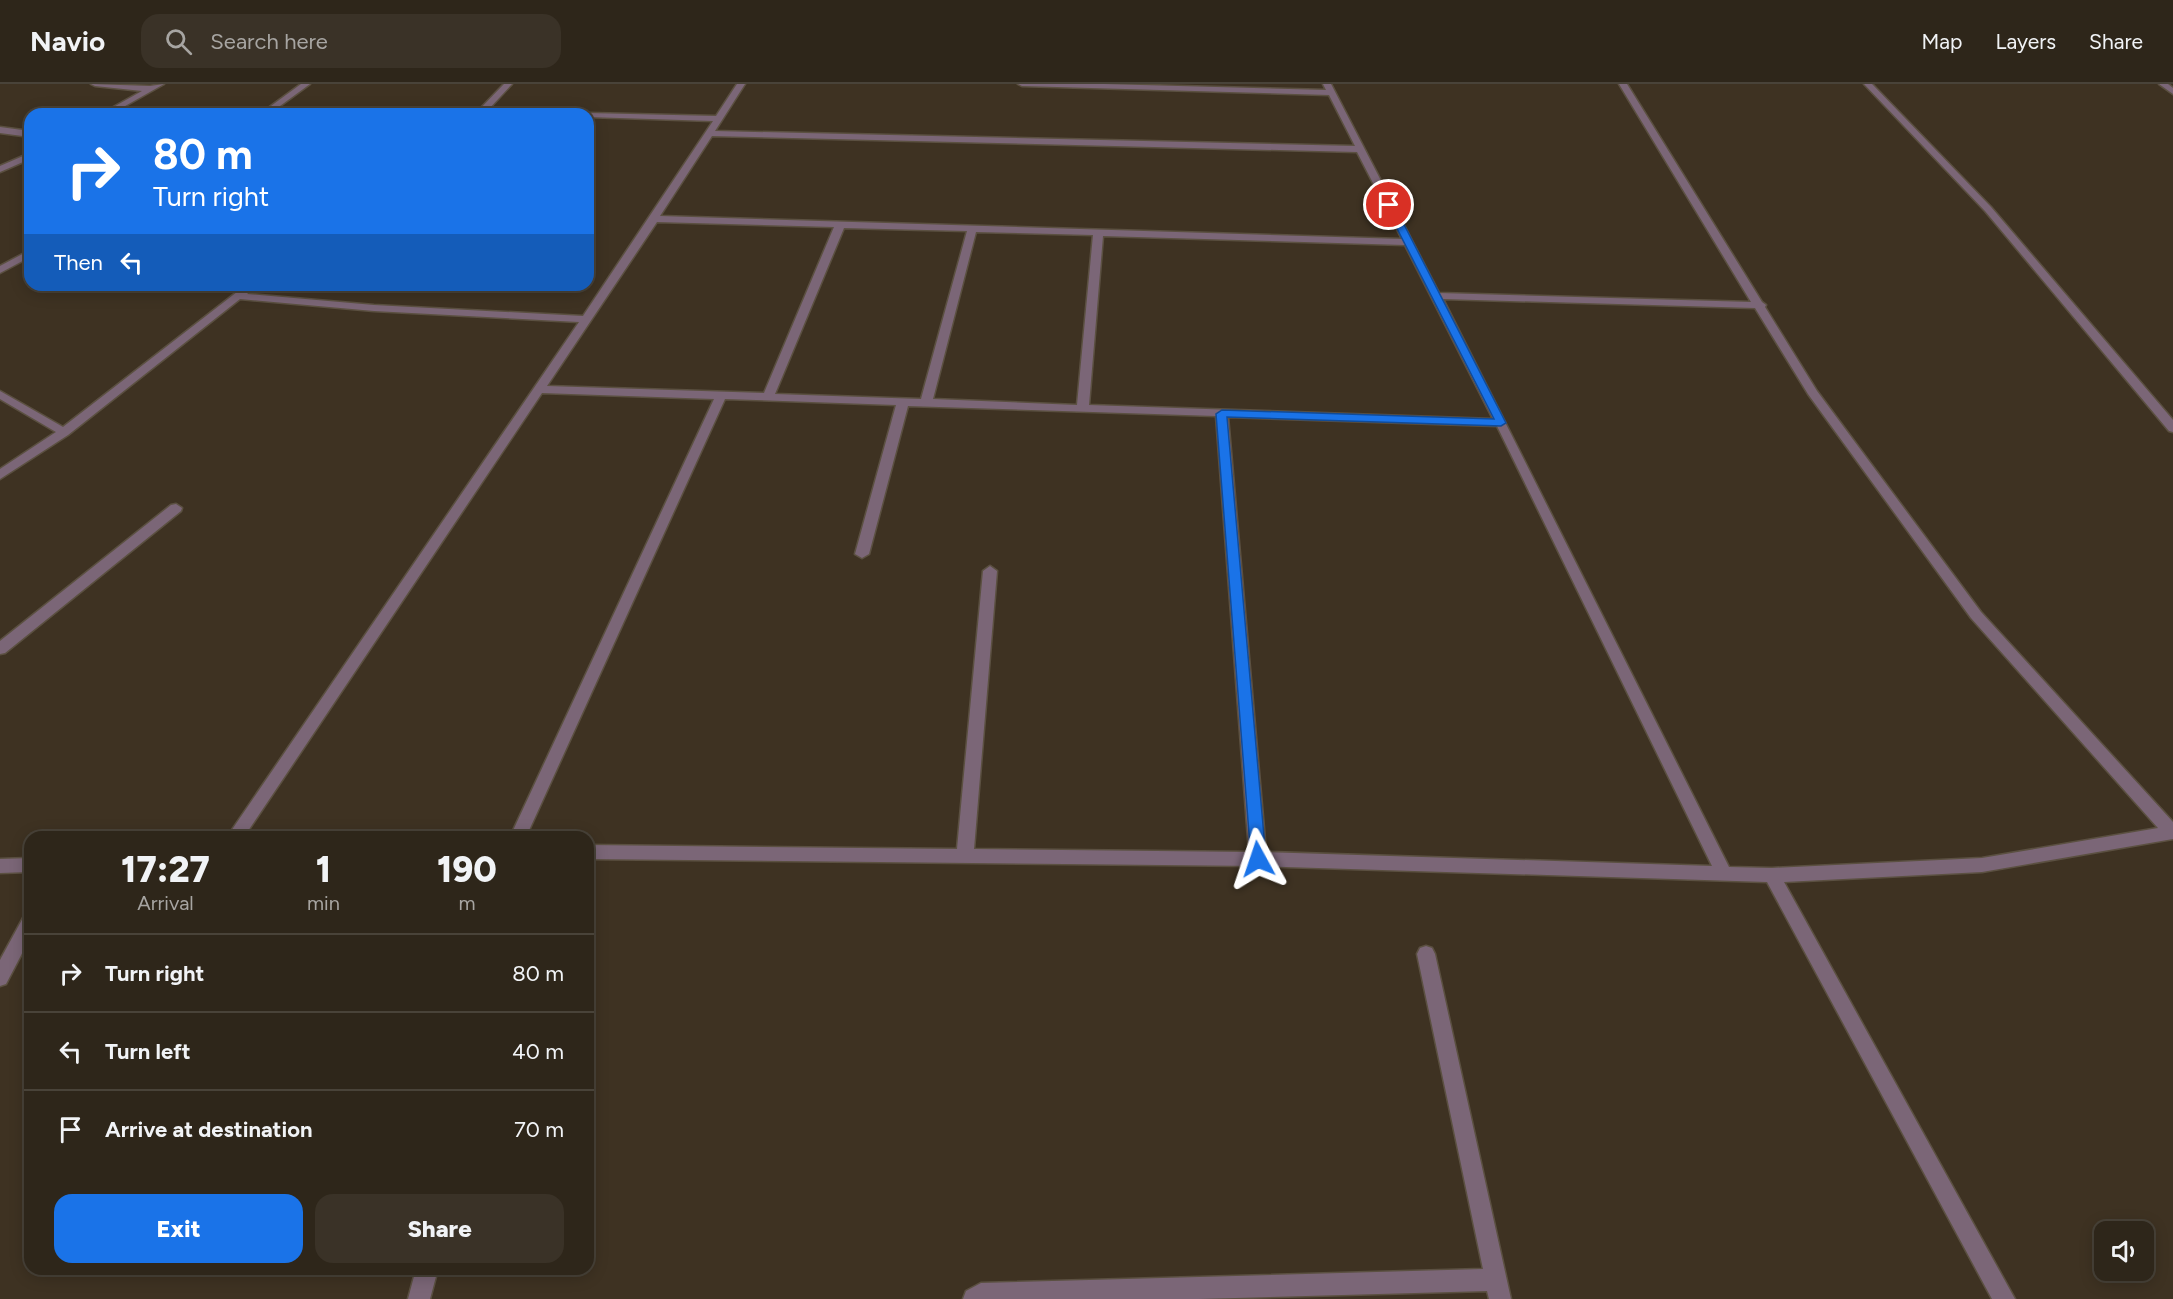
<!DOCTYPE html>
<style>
:root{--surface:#2e261a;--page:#3a3227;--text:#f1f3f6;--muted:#a7a5a2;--line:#494339;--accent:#1a73e8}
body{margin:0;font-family:Figtree,sans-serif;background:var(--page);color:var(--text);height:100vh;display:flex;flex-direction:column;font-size:22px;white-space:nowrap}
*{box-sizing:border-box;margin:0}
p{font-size:20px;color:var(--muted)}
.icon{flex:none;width:33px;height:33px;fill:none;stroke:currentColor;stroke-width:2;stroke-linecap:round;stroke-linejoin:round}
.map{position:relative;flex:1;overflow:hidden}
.side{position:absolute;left:24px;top:747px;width:570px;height:444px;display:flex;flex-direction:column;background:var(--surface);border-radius:18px;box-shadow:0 3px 15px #0003,0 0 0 2px var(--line)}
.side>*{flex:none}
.top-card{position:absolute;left:24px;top:24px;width:570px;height:183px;border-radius:18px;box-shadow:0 3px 15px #0003,0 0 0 2px var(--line);background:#1a73e8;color:#fff;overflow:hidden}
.fabs{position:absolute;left:2094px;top:1137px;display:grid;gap:12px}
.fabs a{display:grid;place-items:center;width:60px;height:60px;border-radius:12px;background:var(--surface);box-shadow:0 3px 15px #0003,0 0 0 2px var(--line);font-size:30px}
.pin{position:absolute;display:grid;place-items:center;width:51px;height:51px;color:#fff;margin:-26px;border:3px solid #fff;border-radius:50%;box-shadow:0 2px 6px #0007}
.me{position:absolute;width:66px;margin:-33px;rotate:355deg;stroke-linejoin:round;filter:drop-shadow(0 0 4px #0008)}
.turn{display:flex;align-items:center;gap:21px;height:126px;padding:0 30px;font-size:27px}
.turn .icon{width:78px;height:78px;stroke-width:2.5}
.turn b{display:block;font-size:42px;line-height:51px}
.then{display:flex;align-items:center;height:57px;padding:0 30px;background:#0003;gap:12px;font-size:22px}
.eta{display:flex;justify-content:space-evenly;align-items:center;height:102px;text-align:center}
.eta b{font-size:36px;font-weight:800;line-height:42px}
.primary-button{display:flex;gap:12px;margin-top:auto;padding:12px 30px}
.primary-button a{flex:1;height:69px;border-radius:18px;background:var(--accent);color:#fff;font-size:24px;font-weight:800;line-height:69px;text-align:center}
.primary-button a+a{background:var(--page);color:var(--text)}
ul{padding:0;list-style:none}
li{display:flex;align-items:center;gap:18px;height:78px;padding:0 30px;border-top:2px solid var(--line)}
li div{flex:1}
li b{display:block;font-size:22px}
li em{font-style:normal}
header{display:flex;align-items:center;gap:36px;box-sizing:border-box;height:84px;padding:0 30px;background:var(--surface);border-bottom:2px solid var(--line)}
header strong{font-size:28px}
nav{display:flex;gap:33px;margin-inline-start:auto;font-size:21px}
.search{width:420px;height:54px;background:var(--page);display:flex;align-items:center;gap:15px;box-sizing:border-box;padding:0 21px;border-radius:18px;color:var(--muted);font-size:22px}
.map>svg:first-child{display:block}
</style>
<header>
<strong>Navio</strong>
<div class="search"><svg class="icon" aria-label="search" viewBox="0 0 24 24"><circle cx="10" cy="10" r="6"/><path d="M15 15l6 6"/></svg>Search here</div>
<nav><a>Map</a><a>Layers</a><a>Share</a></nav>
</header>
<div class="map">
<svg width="2173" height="1215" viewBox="0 0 2173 1215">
<rect width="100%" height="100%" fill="#3e3222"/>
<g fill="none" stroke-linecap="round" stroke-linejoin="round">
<g stroke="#5b5041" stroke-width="3">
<g id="minor">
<polygon points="91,0 150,2 164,0 111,30 101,30 142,7 95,2"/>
<polygon points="301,0 310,0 269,30 260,30"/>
<polygon points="504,0 512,0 487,27 533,28 537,30 475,30"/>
<path d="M737,0h8l-30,47 640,15 -26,-51 -307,-9 -4,-2h86l222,6 -3,-6h8l108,209 312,9 -132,-218h8l135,218 4,3 -1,2 52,84 164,221 192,210v17l-191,33 -198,10 231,417h-23l-225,-417 -509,-16 -670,-7v-14l369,4 26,-278 7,-5 7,5 -23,278 275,3 -33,-436 -308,-10 -39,148 -7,4 -7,-4 41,-149 -171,-6 -199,438h-16l204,-438 -172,-6 -298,444h-17l352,-515 -205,-11 -134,-12 -172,136 -68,44v-10l56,-37 -56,-33v-8l63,36 183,-142h11l-10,9 127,11 209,11 130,-195 -125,-4v-3h-3l3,-1 128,3zM712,52l645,16 45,87 -742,-23zM657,138l177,5 -70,166 -217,-7zM844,144l123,3 -46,168 -146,-5zM976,148l117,3 -16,170 -144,-6zM1103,152l302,9 88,174 -404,-14zM1443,215l312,9 53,86 163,224 187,210 -176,30 -210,10 -43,-1zM1228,333l269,9 215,440 -446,-14z"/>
<polygon points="1864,0 1872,0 1991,123 2173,336 2173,348 2169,347 1985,127"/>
<polygon points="2159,0 2168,0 2173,4 2173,10"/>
<polygon points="0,43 30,47 30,53 0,49"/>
<polygon points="30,69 30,75 0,88 0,82"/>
<polygon points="30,166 30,173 0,189 0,182"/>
<polygon points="176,420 182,424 181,427 5,569 0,570 0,557 171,421"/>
<polygon points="30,774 30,788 0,789 0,775"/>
<polygon points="30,829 30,854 6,900 0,902 0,876 24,832"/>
<polygon points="1426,862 1432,864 1435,870 1511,1215 1489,1215 1487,1207 1199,1215 963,1215 966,1207 981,1199 1483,1185 1417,870 1420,864"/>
<polygon points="416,1185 438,1185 430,1215 408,1215"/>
</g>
</g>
<use href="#minor" fill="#7b6677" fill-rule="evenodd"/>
</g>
<polygon fill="#1a73e8" stroke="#114b97" stroke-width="1.5" points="1386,119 1394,121 1506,339 1501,342 1227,333 1266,775 1264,779 1258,781 1253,779 1251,775 1216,330 1222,326 1494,335 1385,121"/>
</svg>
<div class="fabs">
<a><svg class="icon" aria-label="sound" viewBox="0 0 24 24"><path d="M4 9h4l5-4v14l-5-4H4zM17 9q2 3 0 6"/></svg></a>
</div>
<div class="pin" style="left:1389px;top:121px;background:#d93025"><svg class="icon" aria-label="arrive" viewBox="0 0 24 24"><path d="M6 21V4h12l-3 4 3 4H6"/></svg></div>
<svg class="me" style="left:1258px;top:775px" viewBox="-20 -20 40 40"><path d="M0-17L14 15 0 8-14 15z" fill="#1a73e8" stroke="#fff" stroke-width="4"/></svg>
<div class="top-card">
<div class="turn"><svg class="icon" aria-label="right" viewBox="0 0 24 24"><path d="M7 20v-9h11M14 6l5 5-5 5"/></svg><div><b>80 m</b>Turn right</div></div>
<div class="then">Then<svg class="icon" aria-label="left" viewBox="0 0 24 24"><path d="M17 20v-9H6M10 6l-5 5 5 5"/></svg></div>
</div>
<section class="side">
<div class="eta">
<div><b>17:27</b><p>Arrival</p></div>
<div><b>1</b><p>min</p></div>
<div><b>190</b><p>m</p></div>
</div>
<ul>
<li><svg class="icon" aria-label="right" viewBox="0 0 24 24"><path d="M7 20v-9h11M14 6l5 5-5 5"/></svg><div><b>Turn right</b></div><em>80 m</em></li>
<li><svg class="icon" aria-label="left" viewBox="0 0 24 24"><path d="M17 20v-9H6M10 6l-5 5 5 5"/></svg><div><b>Turn left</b></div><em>40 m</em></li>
<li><svg class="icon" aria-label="arrive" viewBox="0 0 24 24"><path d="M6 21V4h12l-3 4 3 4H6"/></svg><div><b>Arrive at destination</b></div><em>70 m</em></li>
</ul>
<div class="primary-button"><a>Exit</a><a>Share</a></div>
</section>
</div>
